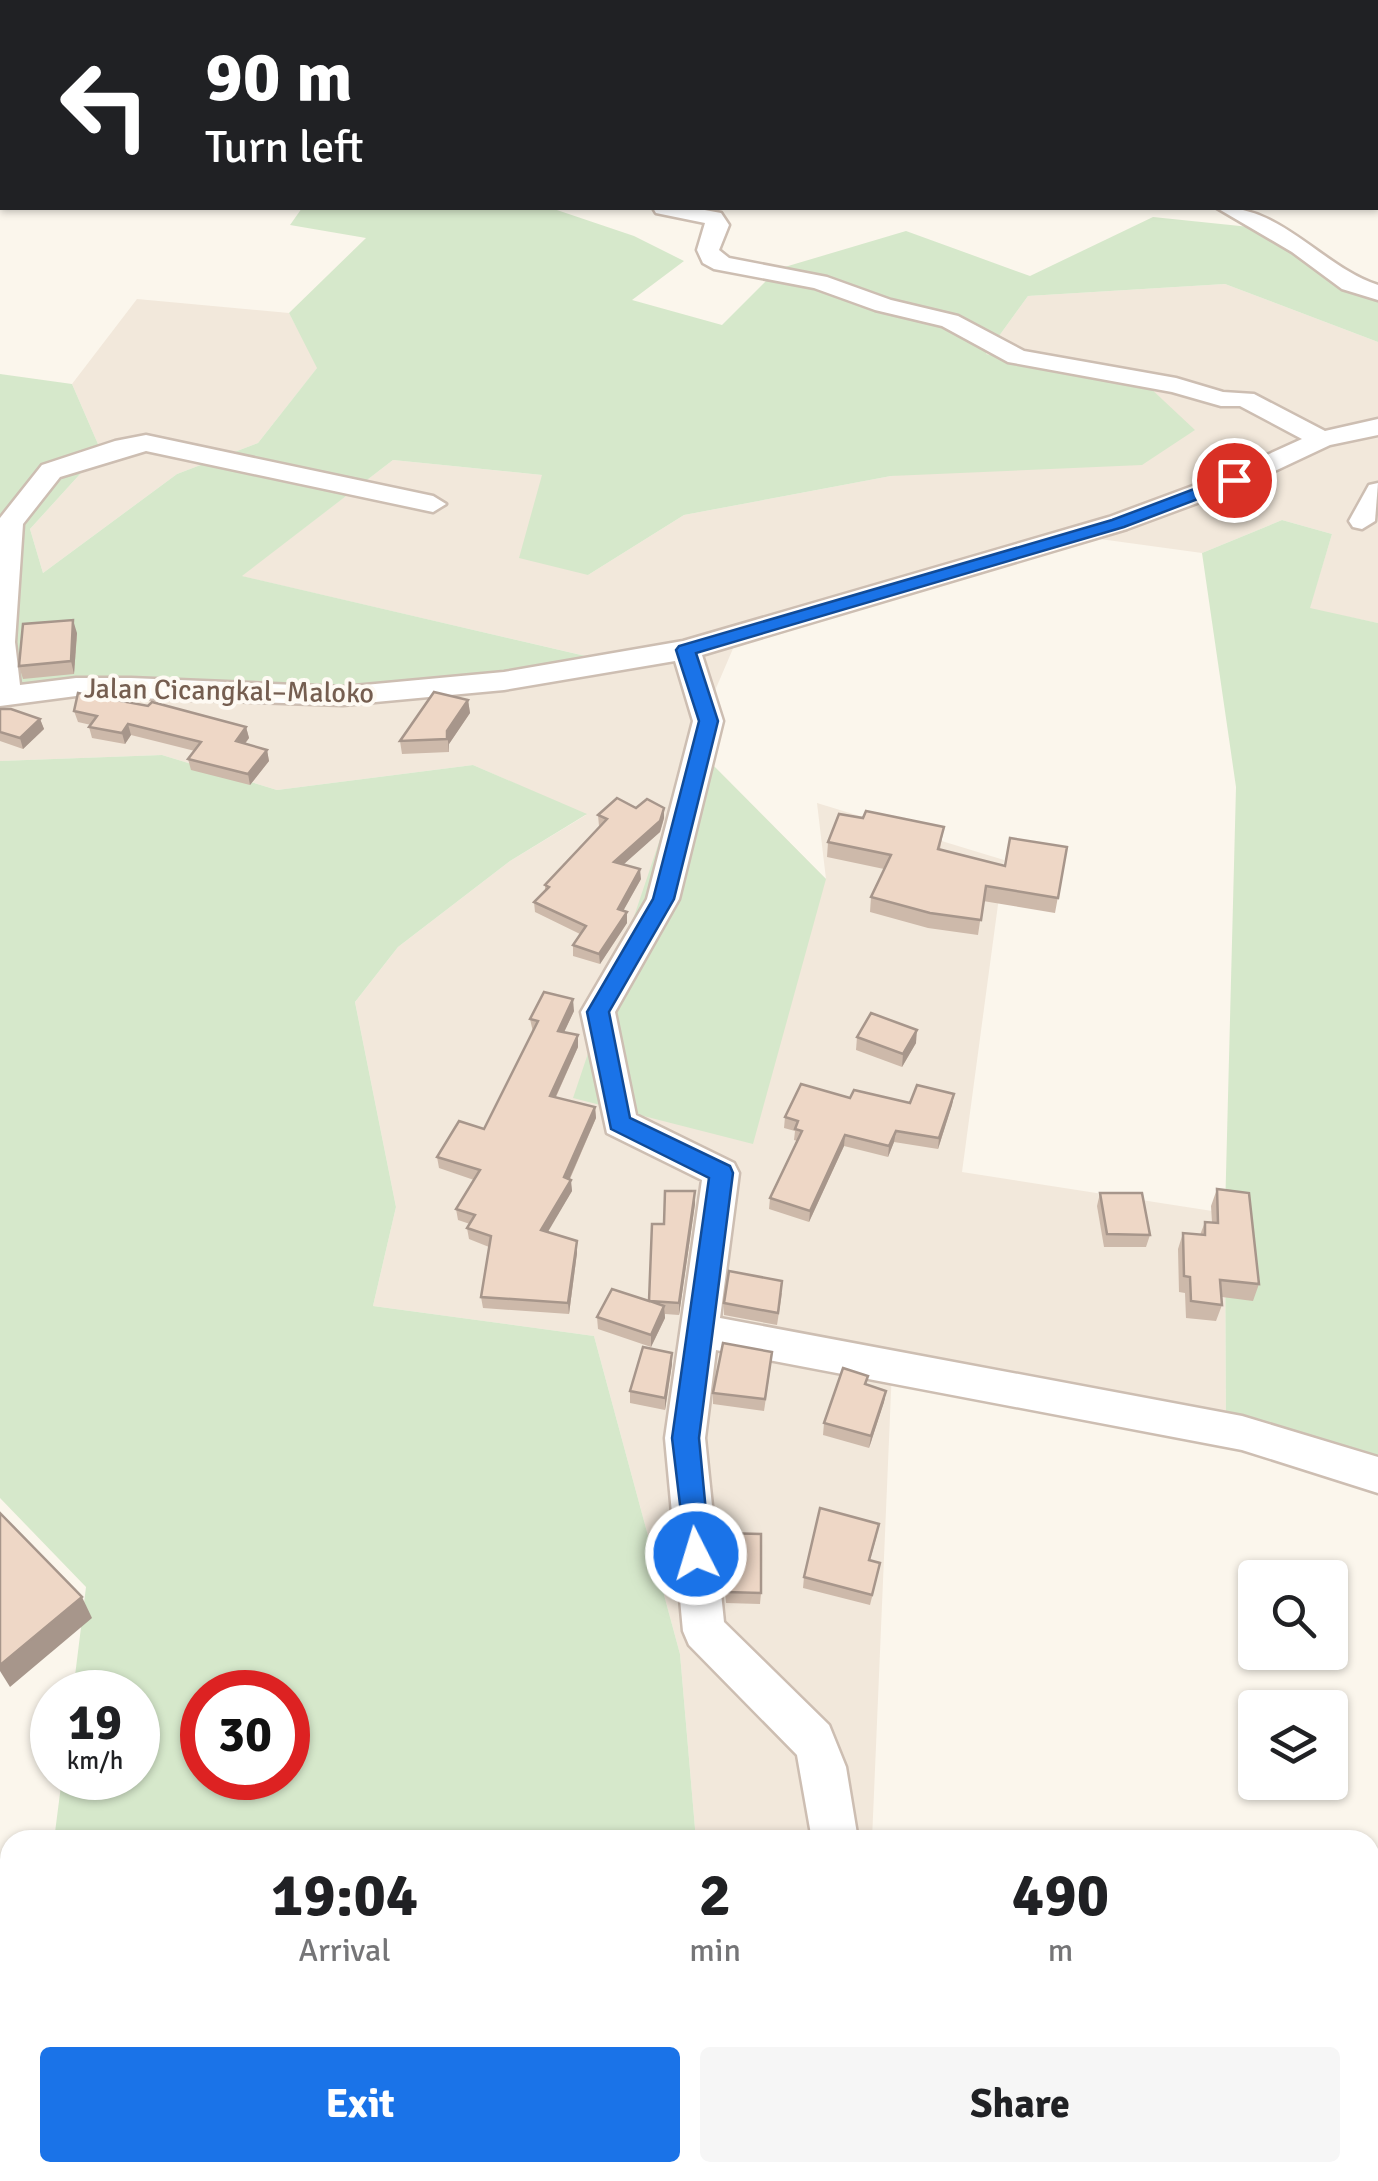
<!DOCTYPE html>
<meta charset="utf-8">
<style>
:root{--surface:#fff;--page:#f6f6f6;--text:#202124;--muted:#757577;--accent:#1a73e8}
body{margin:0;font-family:Signika,sans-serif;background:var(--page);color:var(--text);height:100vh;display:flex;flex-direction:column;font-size:38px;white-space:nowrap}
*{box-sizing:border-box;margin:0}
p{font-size:32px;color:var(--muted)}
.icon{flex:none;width:55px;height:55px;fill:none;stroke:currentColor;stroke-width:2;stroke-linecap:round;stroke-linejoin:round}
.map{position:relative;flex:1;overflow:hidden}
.side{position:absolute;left:0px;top:1830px;width:1380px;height:352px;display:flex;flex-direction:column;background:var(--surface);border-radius:30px 30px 0 0;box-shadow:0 2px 8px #0004}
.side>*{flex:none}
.guide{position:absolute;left:0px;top:0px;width:1380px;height:210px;box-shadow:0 2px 8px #0004;background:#202124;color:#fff;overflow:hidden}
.fabs{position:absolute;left:1238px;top:1560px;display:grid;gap:20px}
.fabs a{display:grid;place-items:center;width:110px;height:110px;border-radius:10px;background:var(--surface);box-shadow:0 2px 8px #0004;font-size:50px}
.speed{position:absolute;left:30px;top:1670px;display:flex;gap:20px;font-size:50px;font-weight:700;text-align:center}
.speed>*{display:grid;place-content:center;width:130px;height:130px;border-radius:50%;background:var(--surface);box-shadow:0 2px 8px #0004;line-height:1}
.speed small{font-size:25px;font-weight:400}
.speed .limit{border:15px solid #d22;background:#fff;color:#111}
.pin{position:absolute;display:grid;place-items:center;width:85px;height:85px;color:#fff;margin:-42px;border:5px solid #fff;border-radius:50%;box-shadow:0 2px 10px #0007}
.me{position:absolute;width:110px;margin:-55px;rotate:355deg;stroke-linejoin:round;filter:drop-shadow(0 0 8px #0008)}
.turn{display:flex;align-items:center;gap:35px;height:210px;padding:0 40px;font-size:45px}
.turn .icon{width:130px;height:130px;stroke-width:2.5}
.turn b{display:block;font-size:70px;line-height:85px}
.eta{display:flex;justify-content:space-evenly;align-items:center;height:170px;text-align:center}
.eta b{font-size:60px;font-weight:800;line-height:70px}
.primary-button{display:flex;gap:20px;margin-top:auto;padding:20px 40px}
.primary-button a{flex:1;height:115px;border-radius:10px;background:var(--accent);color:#fff;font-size:40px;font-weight:800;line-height:115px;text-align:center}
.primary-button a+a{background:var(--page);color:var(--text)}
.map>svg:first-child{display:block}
</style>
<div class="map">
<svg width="1378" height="2181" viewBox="0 0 1378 2181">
<rect width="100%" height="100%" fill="#fbf6ec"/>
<g fill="#f2e8db">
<polygon points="1225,284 1378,342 1378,623 1309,609 1332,534 1282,520 1202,553 1078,536 741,630 692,744 826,879 817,803 1004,860 962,1172 1225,1213 1226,1431 892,1369 872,1840 696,1840 680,1654 594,1336 373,1306 396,1207 355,1002 398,947 510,861 586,815 473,765 277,790 162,755 0,761 0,699 603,660 241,576 393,460 542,475 588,575 684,515 891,476 1194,431 1147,385 986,354 1028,296"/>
<polygon points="137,299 289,313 318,367 258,443 177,474 43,573 30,529 101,451 72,384"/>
</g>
<g fill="#d6e8cb" fill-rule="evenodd">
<polygon points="0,0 464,0 2,2 2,7"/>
<polygon points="302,208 551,208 634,236 684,261 632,300 722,325 778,269 906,231 1030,276 1153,217 1269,229 1378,296 1378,342 1225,284 1028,296 986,354 1147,385 1195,430 1142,465 891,476 684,515 588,575 519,558 542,475 393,460 242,576 607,661 346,693 123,681 0,699 0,374 72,384 101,451 30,529 43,573 177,474 258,443 317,368 289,313 366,238 290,225"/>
<polygon points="1282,520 1332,534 1310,608 1378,623 1378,1476 1226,1431 1225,1213 1236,787 1202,553"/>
<polygon points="692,744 826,879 753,1144 573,1098"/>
<path d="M162,755l115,35 196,-25 114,49 -77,47 -112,86 -43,55 41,205 -23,99 221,30 86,318 16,186h-642l8,-62h76v-86h-65l13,-105 -86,-89v-737zM202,1692h86v86h-86z"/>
<polygon points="1378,2051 1378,2181 1333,2181 1334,2173 1370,2172 1370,2072"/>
<polygon points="10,2106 10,2172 944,2173 943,2181 0,2181 0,2133"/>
</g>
<polygon fill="#c2dee4" stroke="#a9cdd5" stroke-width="2.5" points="880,0 1336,0 888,2"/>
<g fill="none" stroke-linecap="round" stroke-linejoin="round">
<g stroke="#cdbeb2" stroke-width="5">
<g id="minor">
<polygon points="689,0 728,0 730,2 691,2"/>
<polygon points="653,208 694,208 721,213 729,225 719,250 729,258 827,277 891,300 958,316 1024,351 1176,378 1223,392 1254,394 1325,431 1378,419 1378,435 1330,445 1243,486 1127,529 702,655 723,721 679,899 615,1012 636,1115 734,1163 739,1173 720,1318 1242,1416 1378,1457 1378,1493 1242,1450 716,1350 705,1438 724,1622 829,1725 846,1767 858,1840 812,1840 797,1755 689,1645 683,1631 665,1438 702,1180 607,1133 581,1012 647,899 693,721 675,661 504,690 343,705 76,696 0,706 0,518 42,465 115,441 146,435 433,496 446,504 433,512 146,451 60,477 23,524 15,642 20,685 76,678 131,678 343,687 504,672 683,641 1109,517 1225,474 1302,439 1240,406 1221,406 1172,392 1008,362 942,326 875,310 814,288 714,269 703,263 697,250 705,223 656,213"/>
<path d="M1217,208c63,-4 105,59 161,77v15l-36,-11 -50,-37z"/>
<polygon points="1378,483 1375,521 1362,529 1353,527 1349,521 1369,485"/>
<polygon points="1370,2011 1378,2014 1378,2062 1370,2059"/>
</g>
</g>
<use href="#minor" fill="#fff" fill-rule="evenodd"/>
</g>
<g fill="#cdb9aa">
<polygon points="77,633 74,674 23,679 19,666"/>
<polygon points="468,700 470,713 449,744 449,752 402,754 400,741"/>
<polygon points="0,709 40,719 44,729 23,749 0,741"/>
<polygon points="74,711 246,727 249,738 245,744 267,750 269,761 250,785 191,770 188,759 195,751 131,735 125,744 92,738 89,727 91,725 78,722"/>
<polygon points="636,808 664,818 660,832 623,864 641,879 623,911 627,912 627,923 600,964 573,956 573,945 580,934 535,912 534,902 545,890 545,885 600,827 599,826 598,815"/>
<polygon points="863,818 944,827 940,849 1005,866 1067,847 1055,913 983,901 978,935 928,928 870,912 871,897 884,869 827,857 828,842"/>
<polygon points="574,1011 564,1032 578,1035 578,1047 556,1097 595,1107 596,1118 570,1179 572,1191 547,1232 577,1253 569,1314 483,1308 481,1297 489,1247 469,1239 467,1228 470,1224 458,1220 456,1209 474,1180 439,1168 437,1157 484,1129 533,1032 530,1019"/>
<polygon points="857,1037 916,1043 902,1067 856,1050"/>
<polygon points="954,1094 952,1105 938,1149 894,1142 888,1157 844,1146 809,1222 769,1209 770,1198 797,1141 794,1140 795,1131 784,1128 785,1117 850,1098 910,1103"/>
<polygon points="1217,1189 1259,1284 1253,1301 1222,1297 1222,1305 1216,1321 1186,1318 1185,1293 1179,1292 1178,1249 1183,1233 1200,1235 1205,1222 1212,1222 1211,1206"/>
<polygon points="1100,1193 1150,1235 1146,1247 1104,1247 1097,1206"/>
<polygon points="695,1204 679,1315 665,1314 665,1318 651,1347 598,1329 597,1317 649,1301 664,1224"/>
<polygon points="782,1293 777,1325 724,1315 724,1303"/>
<polygon points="672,1353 672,1364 665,1410 630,1403 630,1391"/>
<polygon points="771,1364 764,1411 713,1404 713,1393"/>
<polygon points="866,1384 886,1391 884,1402 869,1448 823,1435 824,1423"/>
<polygon points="720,1533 761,1593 760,1604 726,1603"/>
<polygon points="877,1535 870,1560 878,1573 870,1605 803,1588 804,1577"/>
</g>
<g fill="#a7968b">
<polygon points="73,620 77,633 74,674 71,661"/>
<polygon points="468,700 470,713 449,744 449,752 447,731"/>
<polygon points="40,719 44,729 23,749 20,738"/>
<polygon points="128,724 131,735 125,744 122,733"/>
<polygon points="246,727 249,738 238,752 236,741"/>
<polygon points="267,750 269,761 250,785 248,774"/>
<polygon points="664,808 664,818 660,832 614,873 614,862"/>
<polygon points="640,869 641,879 618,920 618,909"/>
<polygon points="627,912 627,923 600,964 599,954"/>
<polygon points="573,999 574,1011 559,1043 558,1031"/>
<polygon points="917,1030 916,1043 902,1067 903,1054"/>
<polygon points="578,1035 578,1047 551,1107 550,1096"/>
<polygon points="954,1094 952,1105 938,1149 939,1138"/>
<polygon points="595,1107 596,1118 565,1189 564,1177"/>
<polygon points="896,1131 894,1142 888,1157 889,1146"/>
<polygon points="845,1135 844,1146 809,1222 810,1211"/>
<polygon points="571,1180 572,1191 542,1242 541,1230"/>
<polygon points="695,1191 695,1204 679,1315 679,1303"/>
<polygon points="577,1241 577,1253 569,1314 568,1303"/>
<polygon points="664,1306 665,1318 651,1347 651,1335"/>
<polygon points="672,1353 672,1364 665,1410 665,1398"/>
<polygon points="886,1391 884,1402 869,1448 871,1436"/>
<polygon points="82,1597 92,1618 10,1687 0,1671 0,1665"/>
<polygon points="10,2015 10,2071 0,2101 0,2045"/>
</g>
<g fill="#eed7c6" stroke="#a7968b" stroke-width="2.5">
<polygon points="73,620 71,661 19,666 23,624"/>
<polygon points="434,692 468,700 447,731 447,739 400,741"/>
<polygon points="78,693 148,706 152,702 246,727 236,741 267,750 248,774 188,759 201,742 128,724 122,733 89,727 97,716 74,711"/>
<polygon points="0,709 11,709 40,719 20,738 0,732"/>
<polygon points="617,798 636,808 647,799 664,808 660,821 614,862 640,869 618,909 627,912 599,954 573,945 586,926 534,902 549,887 545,885 607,819 598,815"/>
<polygon points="866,811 944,827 938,849 1005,866 1010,838 1067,847 1058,898 986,886 981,920 930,913 871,897 891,855 828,842 839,814 863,818"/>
<polygon points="544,992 573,999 558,1031 578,1035 550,1096 595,1107 564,1177 571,1180 541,1230 577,1241 568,1303 481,1297 491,1236 467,1228 475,1215 456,1209 480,1170 437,1157 459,1121 484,1129 538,1021 530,1019"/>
<polygon points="871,1013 917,1030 903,1054 857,1037"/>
<polygon points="801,1084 850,1098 854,1090 910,1103 917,1085 954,1094 939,1138 896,1131 889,1146 845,1135 810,1211 770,1198 802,1131 795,1129 798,1121 785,1117"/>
<polygon points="1217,1189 1249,1193 1259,1284 1220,1280 1222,1305 1191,1301 1190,1277 1184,1276 1183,1233 1205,1235 1205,1222 1218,1223"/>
<polygon points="665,1191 695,1191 679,1303 650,1301 664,1306 651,1335 597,1317 612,1289 649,1301 652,1224 664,1224"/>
<polygon points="1100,1193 1142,1193 1150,1235 1107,1234"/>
<polygon points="729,1271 782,1281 778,1313 724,1303"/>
<polygon points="723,1343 772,1352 765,1399 713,1393"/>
<polygon points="643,1347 672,1353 665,1398 630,1391"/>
<polygon points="843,1368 868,1376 865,1384 886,1391 871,1436 824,1423"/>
<polygon points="820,1508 879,1524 869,1560 880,1563 872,1595 804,1577"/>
<polygon points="0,1513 82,1597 0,1665"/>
<polygon points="720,1533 761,1534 761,1593 726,1592"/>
<polygon points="0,2006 10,2007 10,2015 0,2045"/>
</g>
<polygon fill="#1a73e8" stroke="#114b97" stroke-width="2.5" points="1234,474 1242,480 1240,483 1124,527 696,653 718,721 674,899 609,1012 630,1118 730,1166 733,1173 699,1438 710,1554 706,1563 696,1566 687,1563 672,1438 709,1178 611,1129 587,1012 653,899 699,721 676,650 679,646 1112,520"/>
<g text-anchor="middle" stroke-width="8" stroke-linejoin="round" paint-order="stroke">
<g font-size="28" fill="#755e50" stroke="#fefaf3">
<text transform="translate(229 690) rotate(1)" y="10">Jalan Cicangkal–Maloko</text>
</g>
</g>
</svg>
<div class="fabs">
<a><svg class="icon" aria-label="search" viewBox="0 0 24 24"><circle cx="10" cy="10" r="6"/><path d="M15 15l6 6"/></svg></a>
<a><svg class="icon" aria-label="layers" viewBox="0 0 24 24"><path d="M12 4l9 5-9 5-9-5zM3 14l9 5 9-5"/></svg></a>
</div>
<div class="speed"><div>19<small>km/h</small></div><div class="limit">30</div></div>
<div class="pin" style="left:1234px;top:480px;background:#d93025"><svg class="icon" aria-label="arrive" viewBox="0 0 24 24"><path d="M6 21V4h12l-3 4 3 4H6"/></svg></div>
<svg class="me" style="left:696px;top:1554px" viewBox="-20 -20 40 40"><circle r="17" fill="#1a73e8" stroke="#fff" stroke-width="3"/><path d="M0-11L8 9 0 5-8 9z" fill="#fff"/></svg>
<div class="guide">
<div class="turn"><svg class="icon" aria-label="left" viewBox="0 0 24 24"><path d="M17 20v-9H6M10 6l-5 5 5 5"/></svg><div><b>90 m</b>Turn left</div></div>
</div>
<section class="side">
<div class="eta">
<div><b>19:04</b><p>Arrival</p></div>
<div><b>2</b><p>min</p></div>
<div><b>490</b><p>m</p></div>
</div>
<div class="primary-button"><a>Exit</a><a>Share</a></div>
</section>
</div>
